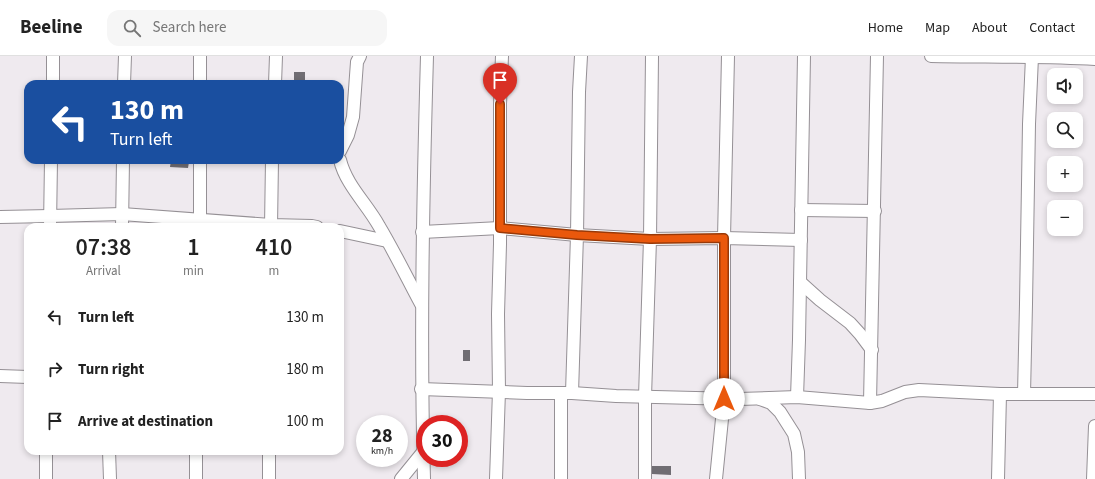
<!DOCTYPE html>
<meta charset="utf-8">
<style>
:root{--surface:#fff;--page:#f6f6f6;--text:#222;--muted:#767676;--line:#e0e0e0}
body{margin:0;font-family:"Source Sans 3",sans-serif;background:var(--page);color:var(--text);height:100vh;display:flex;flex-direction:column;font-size:15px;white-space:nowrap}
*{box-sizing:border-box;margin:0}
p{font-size:13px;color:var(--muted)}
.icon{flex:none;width:22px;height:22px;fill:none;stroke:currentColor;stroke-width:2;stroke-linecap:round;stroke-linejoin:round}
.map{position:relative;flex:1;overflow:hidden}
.side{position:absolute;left:24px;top:167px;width:320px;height:232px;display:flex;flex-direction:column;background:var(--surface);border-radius:12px;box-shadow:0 2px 6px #0003}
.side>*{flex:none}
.guide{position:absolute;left:24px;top:24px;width:320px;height:84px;border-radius:12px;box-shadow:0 2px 6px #0003;background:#1a4fa0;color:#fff;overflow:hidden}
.tools{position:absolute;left:1047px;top:12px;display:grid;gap:8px}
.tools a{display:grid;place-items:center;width:36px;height:36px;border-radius:8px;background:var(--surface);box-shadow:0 2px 6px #0003;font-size:20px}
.speed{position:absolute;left:356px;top:359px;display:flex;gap:8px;font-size:20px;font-weight:700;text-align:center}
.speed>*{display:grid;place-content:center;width:52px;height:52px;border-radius:50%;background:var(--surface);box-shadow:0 2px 6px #0003;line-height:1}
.speed small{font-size:10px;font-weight:400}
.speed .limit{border:6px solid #d22;background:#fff;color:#111}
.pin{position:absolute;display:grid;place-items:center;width:34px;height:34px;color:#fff;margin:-41px -17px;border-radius:50% 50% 50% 0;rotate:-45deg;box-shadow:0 0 4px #0007}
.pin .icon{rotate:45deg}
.me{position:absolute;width:44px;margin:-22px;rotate:0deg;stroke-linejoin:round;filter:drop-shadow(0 0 3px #0008)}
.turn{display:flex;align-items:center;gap:14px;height:84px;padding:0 20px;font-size:18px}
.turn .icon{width:52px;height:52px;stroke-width:2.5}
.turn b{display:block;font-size:28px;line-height:34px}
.eta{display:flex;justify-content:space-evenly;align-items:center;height:68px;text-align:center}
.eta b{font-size:24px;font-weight:600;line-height:28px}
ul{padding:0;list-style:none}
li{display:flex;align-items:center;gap:12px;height:52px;padding:0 20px}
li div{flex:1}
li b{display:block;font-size:15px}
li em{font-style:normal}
header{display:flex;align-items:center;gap:24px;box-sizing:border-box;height:56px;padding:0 20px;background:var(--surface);border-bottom:1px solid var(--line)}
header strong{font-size:19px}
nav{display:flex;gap:22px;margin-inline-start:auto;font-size:14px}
.search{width:280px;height:36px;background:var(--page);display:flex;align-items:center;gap:10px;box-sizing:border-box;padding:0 14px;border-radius:12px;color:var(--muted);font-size:15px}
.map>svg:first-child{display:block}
</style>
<header>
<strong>Beeline</strong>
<div class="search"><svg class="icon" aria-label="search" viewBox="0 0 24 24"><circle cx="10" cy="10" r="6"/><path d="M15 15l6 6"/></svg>Search here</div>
<nav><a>Home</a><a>Map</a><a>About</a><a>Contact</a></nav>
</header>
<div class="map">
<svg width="1095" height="423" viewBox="0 0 1095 423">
<rect width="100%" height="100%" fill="#efeaef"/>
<g fill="#706d73">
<rect x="294" y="16" width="11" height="11"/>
<polygon points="171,104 189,106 188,112 170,111"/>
<rect x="463" y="294" width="7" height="11"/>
<polygon points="652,410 671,410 671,419 652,418"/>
</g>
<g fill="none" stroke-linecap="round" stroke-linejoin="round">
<g stroke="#959095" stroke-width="14">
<g id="minor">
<path d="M931,0c54,1 109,0 164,3"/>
<polyline points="53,28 53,0"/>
<polyline points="124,28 125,0"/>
<polyline points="200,28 200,0"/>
<polyline points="275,28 276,0"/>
<polyline points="340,95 348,79 353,61 357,6 360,0"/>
<polyline points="200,104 200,170"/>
<path d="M340,104c6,25 27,44 39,66 15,25 28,52 42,78"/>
<polyline points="801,154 875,155"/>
<polyline points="0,161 50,160 122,158 271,169 312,170 317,171"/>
<polyline points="50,171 51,104"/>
<polyline points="122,171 123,104"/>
<polyline points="271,171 272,104"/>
<polyline points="340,175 387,185"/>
<polyline points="422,176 500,172 577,179 650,183 724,182 801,184"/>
<polyline points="800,226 820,244 850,267 860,278 872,294"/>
<polyline points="0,320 28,321"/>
<polyline points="421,333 527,337 572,337 616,340 695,342 739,343 797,341 870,347 882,345 905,336 919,334 1000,338 1095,338"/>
<polyline points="572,337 577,179 579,36 581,0"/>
<polyline points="1024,338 1026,248 1029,68 1032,1"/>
<polyline points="797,341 799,284 804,0"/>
<polyline points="760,343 771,347 780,356 794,378 798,396 799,423"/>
<polyline points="870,347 877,0"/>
<polyline points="46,395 46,423"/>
<polyline points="109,395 110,423"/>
<polyline points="196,423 196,395"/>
<polyline points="269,423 269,395"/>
<polyline points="401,423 423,396"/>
<path d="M424,423c-4,-141 -1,-282 3,-423"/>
<polyline points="496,423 499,335 498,258 500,188 500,48 502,0"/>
<polyline points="561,423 561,337"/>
<polyline points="645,423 645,341 650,183 652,0"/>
<polyline points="716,423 724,343 724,182 728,0"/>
<polyline points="998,423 1000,338"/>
<polyline points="1093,423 1095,370"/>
</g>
</g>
<use href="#minor" stroke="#fff" stroke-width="12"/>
</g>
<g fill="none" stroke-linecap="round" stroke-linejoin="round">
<g stroke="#983908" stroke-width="10">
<polyline id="route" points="500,48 500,172 577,179 650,183 724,182 724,343"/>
</g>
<use href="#route" stroke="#ea580c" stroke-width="7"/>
</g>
</svg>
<div class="tools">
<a><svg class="icon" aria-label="sound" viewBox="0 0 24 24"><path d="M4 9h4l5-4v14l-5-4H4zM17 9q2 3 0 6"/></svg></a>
<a><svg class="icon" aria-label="search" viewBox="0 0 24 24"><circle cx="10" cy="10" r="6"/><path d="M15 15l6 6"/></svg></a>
<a>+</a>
<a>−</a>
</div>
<div class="speed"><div>28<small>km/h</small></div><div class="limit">30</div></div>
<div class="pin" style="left:500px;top:48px;background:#d93025"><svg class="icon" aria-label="arrive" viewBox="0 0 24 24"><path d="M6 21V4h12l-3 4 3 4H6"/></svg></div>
<svg class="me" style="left:724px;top:343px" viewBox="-20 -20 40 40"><circle r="19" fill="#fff"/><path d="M0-13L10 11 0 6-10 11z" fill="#ea580c"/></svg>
<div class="guide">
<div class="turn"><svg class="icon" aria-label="left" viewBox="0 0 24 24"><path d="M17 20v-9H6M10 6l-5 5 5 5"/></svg><div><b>130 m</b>Turn left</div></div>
</div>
<section class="side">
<div class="eta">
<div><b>07:38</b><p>Arrival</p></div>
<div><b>1</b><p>min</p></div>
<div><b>410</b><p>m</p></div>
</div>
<ul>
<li><svg class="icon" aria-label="left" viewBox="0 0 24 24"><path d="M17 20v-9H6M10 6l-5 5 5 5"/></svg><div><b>Turn left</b></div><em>130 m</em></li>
<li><svg class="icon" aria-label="right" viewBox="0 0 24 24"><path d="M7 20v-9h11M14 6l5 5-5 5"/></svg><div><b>Turn right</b></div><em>180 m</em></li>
<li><svg class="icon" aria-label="arrive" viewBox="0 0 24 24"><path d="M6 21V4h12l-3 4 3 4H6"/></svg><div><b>Arrive at destination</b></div><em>100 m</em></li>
</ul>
</section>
</div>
